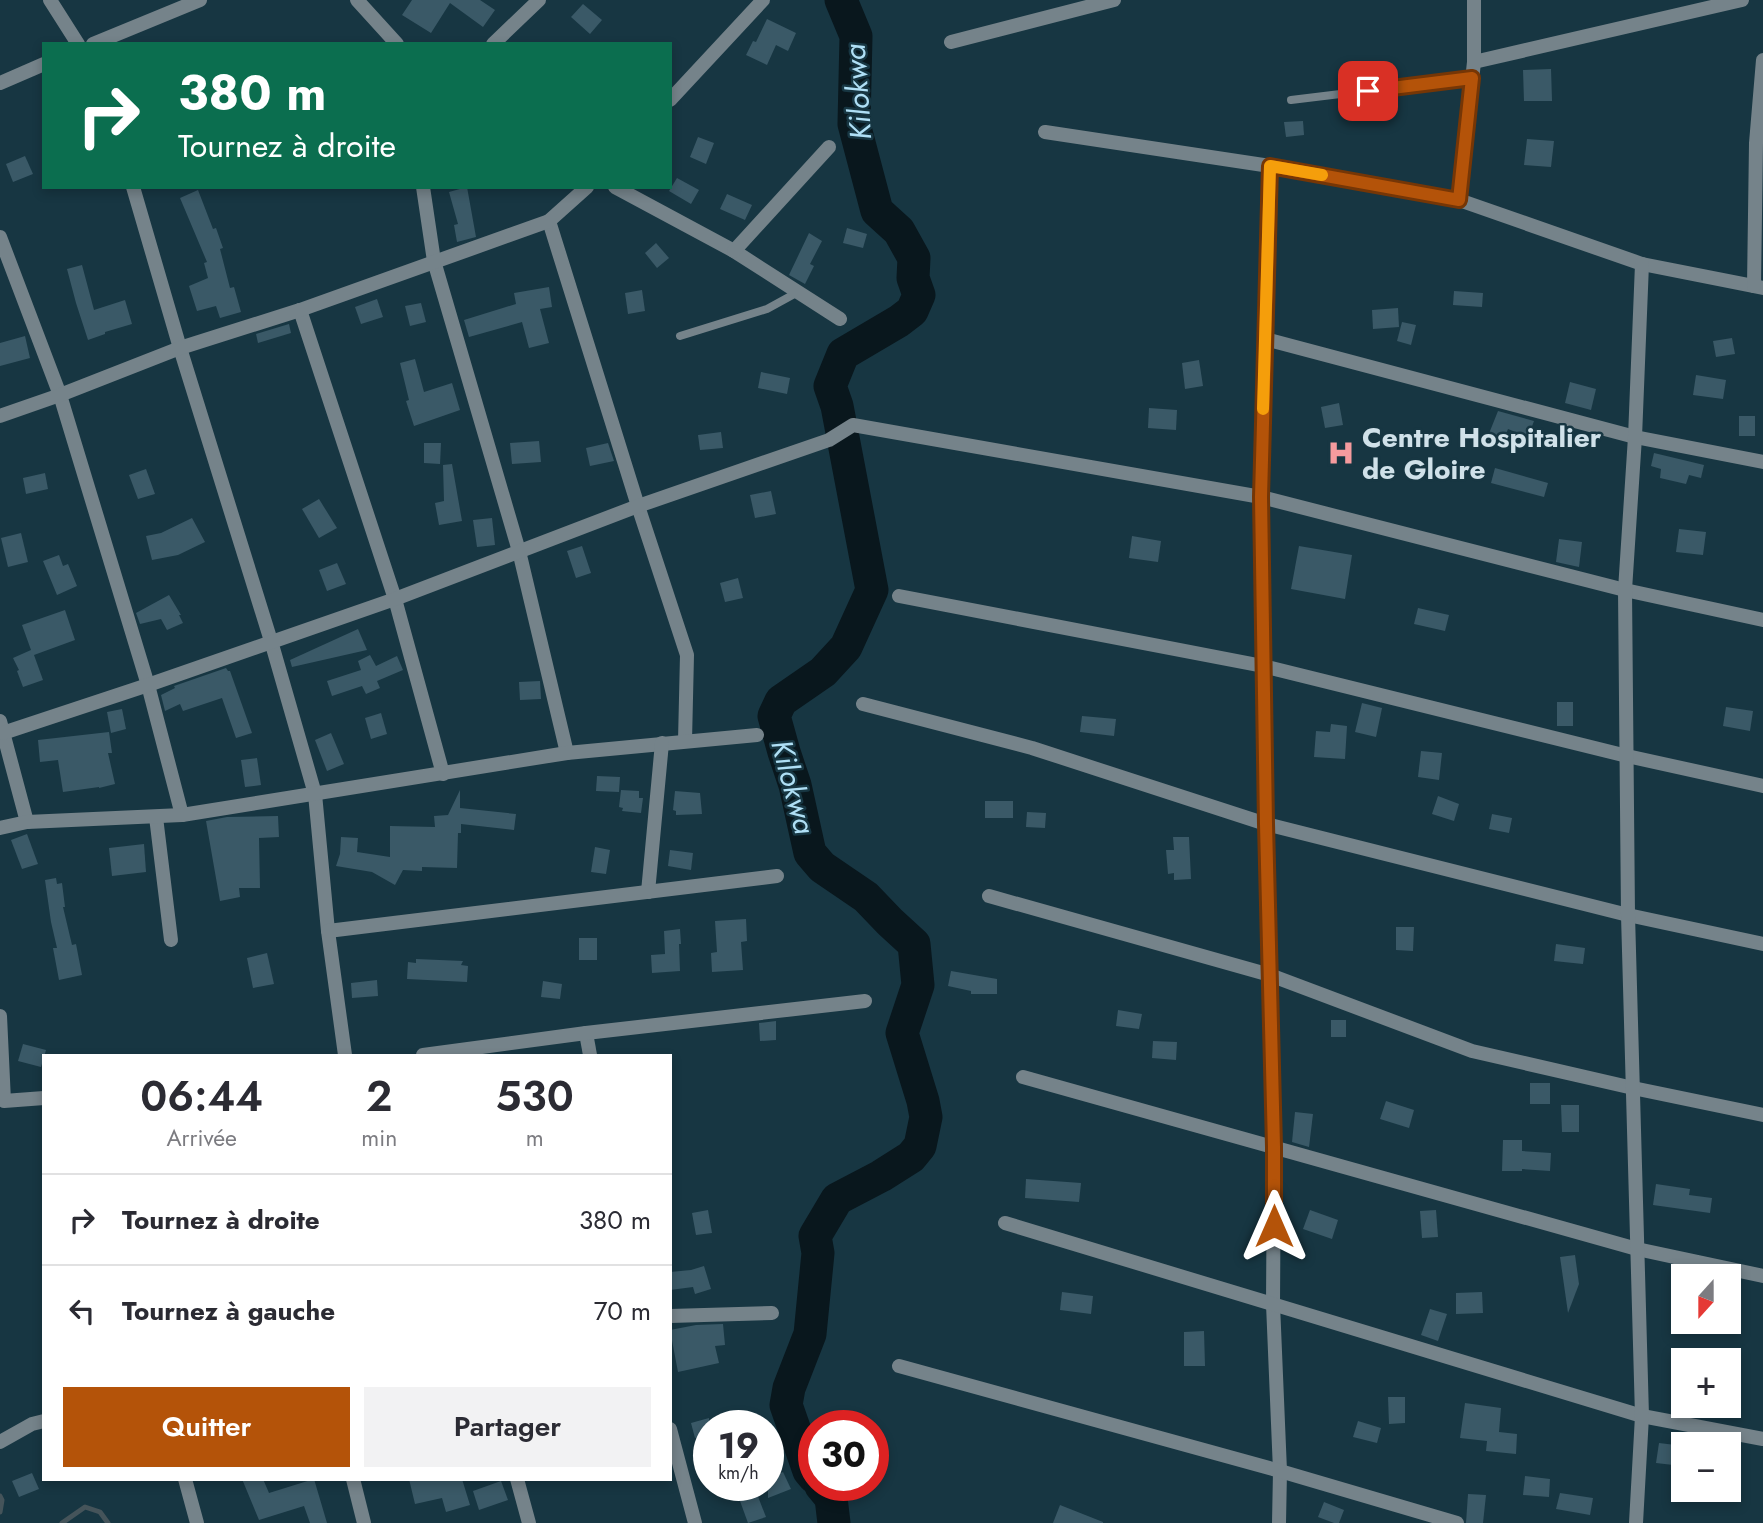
<!DOCTYPE html>
<html lang="fr">
<meta charset="utf-8">
<style>
:root{--surface:#fff;--page:#f2f2f3;--text:#2b2b33;--muted:#7c7c81;--line:#e1e1e2;--accent:#b45309}
body{margin:0;font-family:Jost,sans-serif;background:var(--page);color:var(--text);height:100vh;display:flex;flex-direction:column;font-size:26px;white-space:nowrap}
*{box-sizing:border-box;margin:0}
p{font-size:23px;color:var(--muted)}
.icon{flex:none;width:38px;height:38px;fill:none;stroke:currentColor;stroke-width:2;stroke-linecap:round;stroke-linejoin:round}
.map{position:relative;flex:1;overflow:hidden}
.panel{position:absolute;left:42px;top:1054px;width:630px;height:427px;display:flex;flex-direction:column;background:var(--surface);border-radius:0px;box-shadow:0 4px 10px #0003}
.panel>*{flex:none}
.top-card{position:absolute;left:42px;top:42px;width:630px;height:147px;border-radius:0px;box-shadow:0 4px 10px #0003;background:#0b6e4f;color:#fff;overflow:hidden}
.needle{width:46px;rotate:201deg}
.buttons{position:absolute;left:1671px;top:1264px;display:grid;gap:14px}
.buttons a{display:grid;place-items:center;width:70px;height:70px;border-radius:0px;background:var(--surface);box-shadow:0 4px 10px #0003;font-size:35px}
.speed{position:absolute;left:693px;top:1410px;display:flex;gap:14px;font-size:35px;font-weight:700;text-align:center}
.speed>*{display:grid;place-content:center;width:91px;height:91px;border-radius:50%;background:var(--surface);box-shadow:0 4px 10px #0003;line-height:1}
.speed small{font-size:18px;font-weight:400}
.speed .limit{border:10px solid #d22;background:#fff;color:#111}
.pin{position:absolute;display:grid;place-items:center;width:60px;height:60px;color:#fff;margin:-30px;border-radius:14px;box-shadow:0 4px 10px #0006}
.me{position:absolute;width:77px;margin:-38px;rotate:0deg;stroke-linejoin:round;filter:drop-shadow(0 0 5px #0008)}
.turn{display:flex;align-items:center;gap:24px;height:147px;padding:0 21px;font-size:32px}
.turn .icon{width:91px;height:91px;stroke-width:2.5}
.turn b{display:block;font-size:49px;line-height:60px}
.eta{display:flex;justify-content:space-evenly;align-items:center;height:119px;text-align:center}
.eta b{font-size:42px;font-weight:600;line-height:49px}
.primary-button{display:flex;gap:14px;margin-top:auto;padding:14px 21px}
.primary-button a{flex:1;height:80px;border-radius:0px;background:var(--accent);color:#fff;font-size:28px;font-weight:600;line-height:80px;text-align:center}
.primary-button a+a{background:var(--page);color:var(--text)}
ul{padding:0;list-style:none}
li{display:flex;align-items:center;gap:21px;height:91px;padding:0 21px;border-top:2px solid var(--line)}
li div{flex:1}
li b{display:block;font-size:26px}
li em{font-style:normal}
.map>svg:first-child{display:block}
</style>
<div class="map">
<svg width="1763" height="1523" viewBox="0 0 1763 1523">
<rect width="100%" height="100%" fill="#173642"/>
<g fill="none" stroke-linecap="round" stroke-linejoin="round">
<g stroke="#45545a" stroke-width="5">
<polyline points="0,1496 2,1500 0,1512"/>
<polyline points="62,1523 85,1507 100,1512 108,1523"/>
</g>
<g stroke="#09171d" stroke-width="33">
<polyline points="814,1477 809,1471 786,1405 789,1388 810,1334 818,1253 815,1236 837,1199 881,1176 911,1157 920,1146 926,1117 923,1101 902,1033 918,985 914,944 890,922 866,897 822,867 810,853 795,785 784,752 774,716 781,701 823,672 846,647 872,590 837,406 830,386 843,354 899,321 912,311 919,295 913,278 914,258 899,231 877,211 854,124 856,36 841,0"/>
<polyline points="821,1486 831,1498 834,1523"/>
</g>
</g>
<g fill="#3a5967">
<polygon points="412,0 480,0 495,10 483,27 450,3 431,33 402,15"/>
<polygon points="583,4 602,20 590,34 571,17"/>
<polygon points="767,19 796,33 788,51 776,45 767,65 746,55 753,41 756,42"/>
<polygon points="1551,69 1552,101 1524,101 1523,70"/>
<polygon points="1303,121 1304,135 1286,137 1284,122"/>
<polygon points="698,137 714,143 706,164 690,157"/>
<polygon points="1527,139 1554,141 1551,167 1524,165"/>
<polygon points="25,156 33,174 13,182 6,164"/>
<polygon points="677,178 699,190 691,204 669,191"/>
<polygon points="467,187 476,237 457,242 454,225 458,224 449,192"/>
<polygon points="198,190 213,229 216,228 223,248 220,249 230,288 234,287 241,312 220,318 216,306 197,311 189,286 208,278 204,263 207,262 180,198"/>
<polygon points="727,194 752,205 745,220 720,209"/>
<polygon points="847,228 867,234 863,248 843,243"/>
<polygon points="809,233 822,241 810,264 814,266 805,284 789,275"/>
<polygon points="656,243 669,258 657,268 645,253"/>
<polygon points="82,265 94,310 125,300 132,324 105,332 105,334 88,340 76,303 67,269"/>
<polygon points="549,287 552,307 540,309 549,343 529,348 522,322 469,337 464,320 516,304 514,293"/>
<polygon points="642,290 645,311 628,314 625,293"/>
<polygon points="1454,291 1483,293 1482,307 1453,305"/>
<polygon points="377,299 383,317 361,324 355,307"/>
<polygon points="421,303 426,322 410,326 405,306"/>
<polygon points="1398,308 1399,327 1373,329 1372,310"/>
<polygon points="1402,322 1416,325 1411,345 1397,341"/>
<polygon points="289,324 291,333 258,343 256,334"/>
<polygon points="25,336 30,358 0,366 0,343"/>
<polygon points="1732,338 1735,354 1716,357 1713,341"/>
<polygon points="415,359 424,392 452,383 460,410 414,426 406,401 409,400 400,363"/>
<polygon points="1199,360 1203,386 1185,389 1182,363"/>
<polygon points="761,372 790,378 787,394 758,388"/>
<polygon points="1696,375 1726,380 1723,399 1693,395"/>
<polygon points="1570,382 1596,389 1591,410 1565,403"/>
<polygon points="1339,403 1343,425 1325,428 1321,407"/>
<polygon points="1149,408 1177,410 1176,430 1148,428"/>
<polygon points="1498,411 1534,421 1528,437 1508,429 1501,447 1486,441"/>
<rect x="1739" y="416" width="16" height="20"/>
<polygon points="721,432 723,448 700,450 698,435"/>
<polygon points="539,441 541,462 512,464 510,443"/>
<polygon points="424,443 441,443 440,464 424,463"/>
<polygon points="608,443 614,461 590,466 586,448"/>
<polygon points="1654,453 1704,465 1701,478 1689,475 1686,484 1660,478 1661,469 1651,466"/>
<polygon points="452,464 462,521 439,525 435,503 444,501 443,465"/>
<polygon points="1495,468 1548,483 1544,497 1491,483"/>
<polygon points="146,469 155,494 138,499 129,475"/>
<polygon points="45,473 48,489 26,494 23,478"/>
<polygon points="771,491 776,514 755,518 750,495"/>
<polygon points="319,499 337,528 319,538 302,509"/>
<polygon points="192,518 205,542 178,555 152,560 146,536 161,533"/>
<polygon points="492,518 495,545 477,547 473,520"/>
<polygon points="1679,529 1706,532 1703,555 1676,552"/>
<polygon points="21,533 28,562 8,567 1,538"/>
<polygon points="1132,536 1161,541 1158,562 1129,558"/>
<polygon points="1559,539 1582,542 1579,567 1556,562"/>
<polygon points="582,546 591,573 576,578 567,551"/>
<polygon points="1299,546 1352,555 1345,599 1291,589"/>
<polygon points="59,555 63,566 68,564 77,586 57,595 43,561"/>
<polygon points="337,563 346,584 327,591 319,570"/>
<polygon points="738,578 743,598 725,602 720,583"/>
<polygon points="169,595 181,615 179,615 183,623 167,630 161,619 140,624 136,613"/>
<polygon points="1418,608 1449,615 1445,631 1414,624"/>
<polygon points="65,610 75,640 34,655 43,680 23,687 17,671 19,670 13,658 31,650 22,625"/>
<polygon points="358,629 367,650 292,667 290,660"/>
<polygon points="370,655 376,666 397,656 403,670 377,681 380,688 366,694 362,686 332,696 327,681 361,670 358,661"/>
<polygon points="226,668 228,671 230,671 252,733 236,738 222,698 183,711 180,704 165,711 161,695 175,688 174,686"/>
<polygon points="540,681 541,699 520,700 519,682"/>
<rect x="1557" y="702" width="16" height="24"/>
<polygon points="1362,703 1382,708 1376,737 1355,732"/>
<polygon points="1726,707 1753,711 1750,731 1723,726"/>
<polygon points="122,709 126,729 111,733 107,712"/>
<polygon points="381,713 387,734 371,739 365,718"/>
<polygon points="1082,716 1116,719 1114,736 1080,732"/>
<polygon points="1331,724 1347,726 1345,759 1314,757 1316,731 1330,732"/>
<polygon points="109,732 112,753 108,753 115,784 99,788 99,787 63,792 58,760 40,762 38,740"/>
<polygon points="331,733 344,764 327,771 315,740"/>
<polygon points="1421,751 1442,753 1439,780 1418,777"/>
<polygon points="257,758 261,785 245,787 241,760"/>
<polygon points="597,776 620,777 619,792 596,791"/>
<polygon points="460,790 460,808 516,814 514,830 461,824 461,833 458,833 457,868 422,867 422,871 403,870 395,885 372,872 336,866 340,854 341,837 358,838 357,852 390,857 390,826 435,827 434,816 448,815"/>
<polygon points="621,790 639,791 639,798 643,798 641,813 622,811 623,808 619,807"/>
<polygon points="675,791 700,793 702,814 676,815 676,811 673,810"/>
<polygon points="1438,796 1459,804 1454,821 1432,814"/>
<rect x="985" y="801" width="28" height="17"/>
<polygon points="1027,812 1046,813 1045,828 1026,827"/>
<polygon points="1492,814 1512,818 1509,833 1489,829"/>
<polygon points="278,816 279,837 259,838 260,888 239,888 240,897 220,901 206,821 227,817"/>
<polygon points="27,834 38,864 22,869 11,840"/>
<polygon points="1173,837 1189,837 1191,879 1174,880 1174,873 1168,874 1166,850 1174,850"/>
<polygon points="144,844 146,872 112,876 109,848"/>
<polygon points="595,847 610,850 606,874 591,872"/>
<polygon points="670,850 693,853 691,870 668,866"/>
<polygon points="56,878 57,884 62,883 65,907 63,907 72,945 76,944 82,975 59,980 53,948 57,948 51,922 45,880"/>
<polygon points="746,919 747,941 741,942 743,970 712,972 711,953 717,952 715,921"/>
<polygon points="1396,927 1414,927 1413,951 1396,950"/>
<polygon points="680,929 681,944 679,944 680,971 652,973 651,955 665,954 664,931"/>
<rect x="579" y="938" width="18" height="22"/>
<polygon points="1556,944 1585,948 1583,964 1554,961"/>
<polygon points="267,953 274,984 253,988 247,958"/>
<polygon points="416,959 463,961 461,965 468,966 467,982 407,979 408,962 416,963"/>
<polygon points="951,971 997,979 997,994 971,994 971,991 948,986"/>
<polygon points="377,980 378,996 352,998 351,983"/>
<polygon points="543,981 562,984 560,999 541,997"/>
<polygon points="1118,1010 1142,1014 1139,1029 1116,1026"/>
<rect x="1331" y="1020" width="15" height="17"/>
<polygon points="776,1021 776,1040 760,1041 759,1023"/>
<polygon points="1153,1041 1177,1042 1176,1060 1152,1058"/>
<polygon points="23,1044 46,1050 41,1067 18,1061"/>
<rect x="1530" y="1083" width="20" height="21"/>
<polygon points="1386,1101 1414,1110 1409,1128 1380,1119"/>
<polygon points="1561,1105 1579,1105 1579,1132 1562,1132"/>
<polygon points="1295,1112 1313,1114 1309,1147 1292,1142"/>
<polygon points="1503,1140 1522,1140 1522,1151 1551,1153 1550,1171 1522,1169 1522,1171 1502,1171"/>
<polygon points="1026,1179 1081,1183 1079,1202 1025,1198"/>
<polygon points="1656,1184 1690,1189 1689,1195 1712,1198 1710,1213 1653,1205"/>
<polygon points="708,1210 712,1233 696,1235 692,1213"/>
<polygon points="1310,1210 1338,1220 1332,1239 1303,1229"/>
<polygon points="1436,1210 1438,1237 1422,1238 1420,1211"/>
<polygon points="1575,1255 1579,1284 1568,1313 1560,1257"/>
<polygon points="704,1266 711,1289 695,1294 693,1287 670,1290 670,1272 691,1270"/>
<polygon points="1062,1292 1093,1296 1091,1314 1060,1310"/>
<polygon points="1482,1292 1483,1313 1456,1314 1456,1293"/>
<polygon points="1430,1309 1447,1314 1438,1341 1421,1335"/>
<polygon points="723,1324 725,1345 715,1346 719,1363 678,1372 670,1330 696,1325"/>
<polygon points="1204,1331 1205,1366 1184,1366 1184,1332"/>
<polygon points="1388,1397 1405,1397 1405,1423 1389,1424"/>
<polygon points="1465,1403 1501,1408 1499,1432 1517,1434 1516,1454 1486,1451 1487,1441 1460,1438"/>
<polygon points="709,1418 709,1434 695,1438 691,1423"/>
<polygon points="1358,1421 1381,1428 1377,1443 1353,1437"/>
<polygon points="1659,1443 1684,1446 1682,1466 1656,1463"/>
<polygon points="783,1472 791,1489 768,1498 768,1478"/>
<polygon points="32,1473 39,1489 19,1497 12,1481"/>
<polygon points="1525,1476 1550,1479 1549,1497 1523,1495"/>
<polygon points="242,1479 263,1479 269,1493 314,1479 327,1523 310,1523 304,1506 259,1520"/>
<polygon points="409,1479 462,1479 470,1505 446,1512 442,1498 415,1504"/>
<polygon points="501,1481 508,1500 479,1510 473,1491"/>
<polygon points="1560,1493 1593,1498 1590,1515 1556,1509"/>
<polygon points="757,1494 766,1517 748,1523 740,1501"/>
<polygon points="1468,1494 1486,1495 1483,1523 1466,1523"/>
<polygon points="1324,1502 1344,1510 1339,1523 1334,1523 1318,1517"/>
<polygon points="1060,1505 1103,1522 1103,1523 1053,1523"/>
</g>
<g fill="none" stroke-linecap="round" stroke-linejoin="round">
<g stroke="#75838a" stroke-width="8">
<polyline points="1291,100 1472,78"/>
<polyline points="680,336 767,309 798,292"/>
</g>
<g stroke="#75838a" stroke-width="14">
<polyline points="50,0 78,44"/>
<polyline points="357,0 397,44"/>
<polyline points="951,42 1114,0"/>
<polyline points="93,44 200,0"/>
<polyline points="493,44 539,0"/>
<polyline points="1474,62 1742,0"/>
<polyline points="0,83 44,64"/>
<polyline points="670,100 763,0"/>
<polyline points="1045,132 1270,166 1459,200 1642,264 1763,288"/>
<polyline points="1270,166 1261,497 1266,824 1274,1147 1273,1304 1280,1471 1279,1523"/>
<polyline points="133,187 180,348 271,641 315,794 328,931 345,1055"/>
<polyline points="423,187 434,261 519,551 567,753"/>
<polyline points="615,187 734,251 840,319"/>
<polyline points="1459,200 1474,62 1474,0"/>
<polyline points="549,221 638,506 687,655 685,741"/>
<polyline points="0,237 60,395 148,685 182,815"/>
<polyline points="734,251 829,147"/>
<polyline points="1754,286 1756,143 1763,60"/>
<polyline points="300,310 395,599 443,774"/>
<polyline points="1265,339 1635,437 1763,462"/>
<polyline points="0,416 60,395 180,348 300,310 549,221 587,187"/>
<polyline points="899,596 1263,666 1627,756 1763,786"/>
<polyline points="863,704 1032,748 1266,824 1628,915 1763,944"/>
<polyline points="0,721 27,822"/>
<polyline points="3,733 148,685 395,599 638,506 829,440 853,425 1261,497 1625,590 1763,620"/>
<polyline points="156,817 171,940"/>
<polyline points="0,828 27,822 182,815 567,753 757,735"/>
<polyline points="648,892 662,743"/>
<polyline points="989,896 1270,975 1472,1051 1633,1088 1763,1115"/>
<polyline points="328,931 777,876"/>
<polyline points="0,1016 4,1101 44,1098"/>
<polyline points="586,1033 590,1055"/>
<polyline points="423,1055 586,1033 865,1001"/>
<polyline points="1023,1077 1637,1249 1763,1276"/>
<polyline points="1005,1223 1642,1416 1763,1439"/>
<polyline points="670,1316 772,1313"/>
<polyline points="899,1366 1280,1471 1457,1523"/>
<polyline points="670,1429 695,1523"/>
<polyline points="0,1442 32,1424 44,1421"/>
<polyline points="185,1479 197,1523"/>
<polyline points="353,1479 364,1523"/>
<polyline points="517,1479 529,1523"/>
<polyline points="1636,1523 1642,1416 1628,915 1625,590 1635,437 1642,264"/>
</g>
</g>
<g fill="none" stroke-linecap="round" stroke-linejoin="round">
<g stroke="#753606" stroke-width="18">
<polyline id="route" points="1274,1226 1274,1147 1266,824 1261,497 1270,166 1459,200 1472,78 1368,91"/>
</g>
<use href="#route" stroke="#b45309" stroke-width="12"/>
<polyline stroke="#f59e0b" stroke-width="12" points="1263,409 1270,166 1322,175"/>
</g>
<defs>
<g id="hospital-bare" transform="scale(2.1)"><path d="M-5-5h3v3.5h4V-5h3V5h-3V1.5h-4V5h-3Z" fill="#f59b9e" stroke="#173642" stroke-width="2.5" paint-order="stroke"/></g>
</defs>
<g fill-rule="evenodd">
<use href="#hospital-bare" x="1341" y="453"/>
</g>
<g text-anchor="middle" stroke-width="5" stroke-linejoin="round" paint-order="stroke">
<g font-size="28" font-weight="bold" fill="#d0e1e9" stroke="#173642" text-anchor="start">
<text x="1362" y="447">Centre Hospitalier<tspan x="1362" dy="32">de Gloire</tspan></text>
</g>
<g font-size="30" font-style="italic" fill="#afdff5" stroke="#173642">
<text transform="translate(858 92) rotate(-94)" y="10">Kilokwa</text>
<text transform="translate(793 787) rotate(75)" y="10">Kilokwa</text>
</g>
</g>
</svg>
<div class="buttons">
<a><svg class="needle" viewBox="-14 -14 28 28"><path d="M0-13l5 13h-10z" fill="#e53935"/><path d="M0 13l5-13h-10z" fill="#7c7c81"/></svg></a>
<a>+</a>
<a>−</a>
</div>
<div class="speed"><div>19<small>km/h</small></div><div class="limit">30</div></div>
<div class="pin" style="left:1368px;top:91px;background:#d93025"><svg class="icon" aria-label="arrive" viewBox="0 0 24 24"><path d="M6 21V4h12l-3 4 3 4H6"/></svg></div>
<svg class="me" style="left:1274px;top:1226px" viewBox="-20 -20 40 40"><path d="M0-17L14 15 0 8-14 15z" fill="#b45309" stroke="#fff" stroke-width="4"/></svg>
<div class="top-card">
<div class="turn"><svg class="icon" aria-label="right" viewBox="0 0 24 24"><path d="M7 20v-9h11M14 6l5 5-5 5"/></svg><div><b>380 m</b>Tournez à droite</div></div>
</div>
<section class="panel">
<div class="eta">
<div><b>06:44</b><p>Arrivée</p></div>
<div><b>2</b><p>min</p></div>
<div><b>530</b><p>m</p></div>
</div>
<ul>
<li><svg class="icon" aria-label="right" viewBox="0 0 24 24"><path d="M7 20v-9h11M14 6l5 5-5 5"/></svg><div><b>Tournez à droite</b></div><em>380 m</em></li>
<li><svg class="icon" aria-label="left" viewBox="0 0 24 24"><path d="M17 20v-9H6M10 6l-5 5 5 5"/></svg><div><b>Tournez à gauche</b></div><em>70 m</em></li>
</ul>
<div class="primary-button"><a>Quitter</a><a>Partager</a></div>
</section>
</div>
